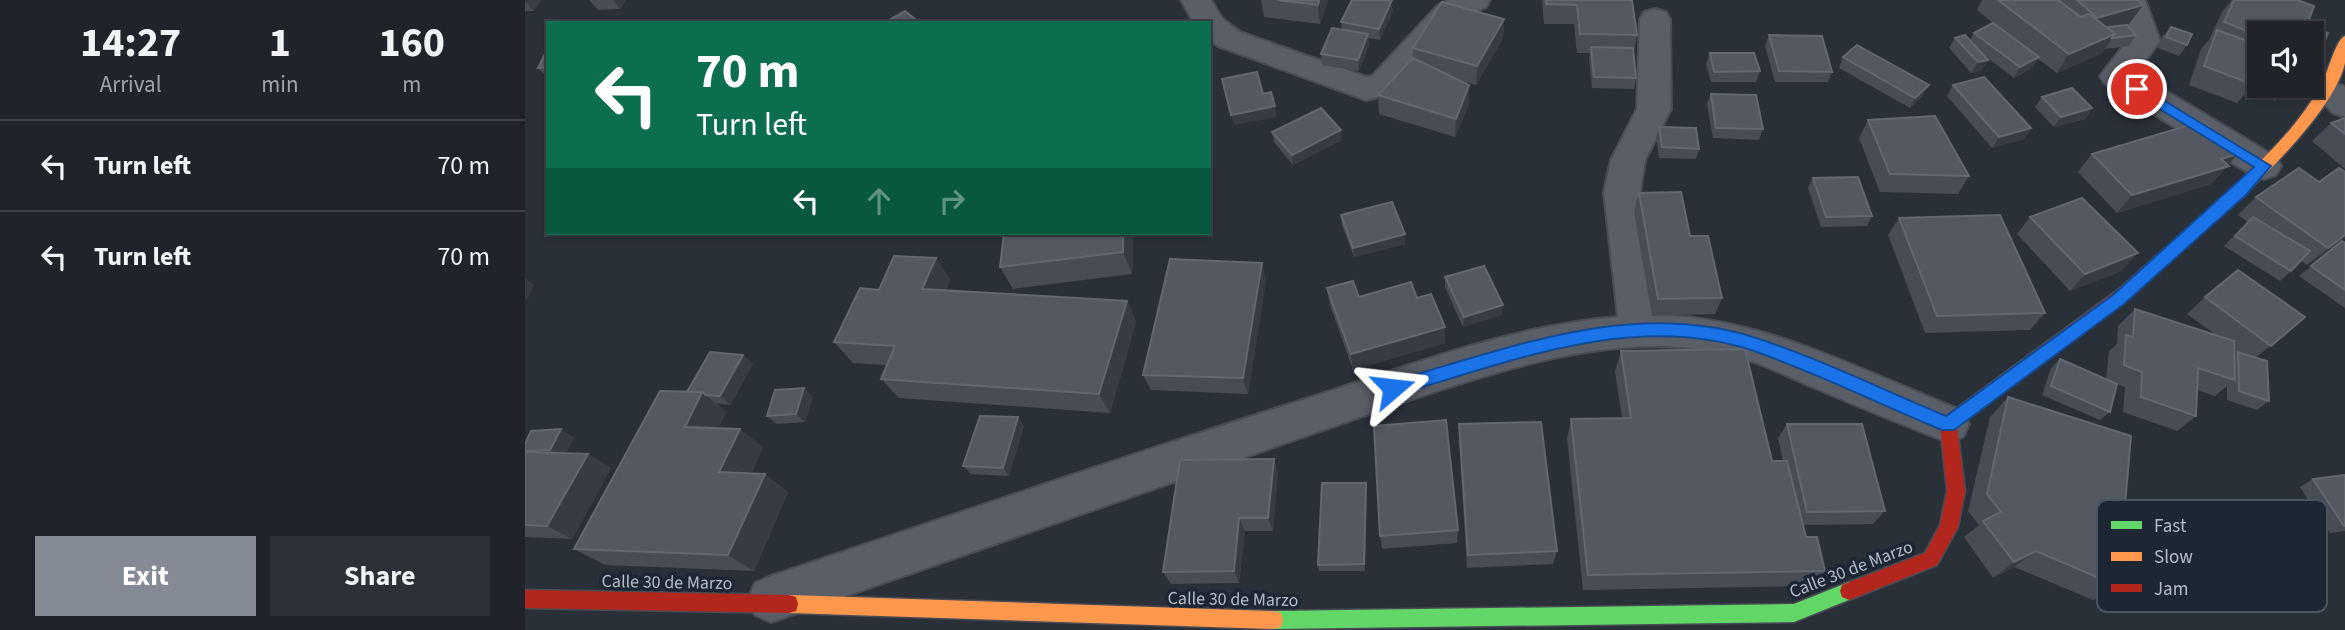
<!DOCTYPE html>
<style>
:root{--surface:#20242a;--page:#2d3036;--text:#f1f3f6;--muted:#a2a4a8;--line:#3d4147;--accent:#848b96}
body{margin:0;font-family:"Source Sans 3",sans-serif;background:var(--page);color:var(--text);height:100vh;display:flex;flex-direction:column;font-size:26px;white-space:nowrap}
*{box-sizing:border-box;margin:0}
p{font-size:23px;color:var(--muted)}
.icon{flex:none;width:38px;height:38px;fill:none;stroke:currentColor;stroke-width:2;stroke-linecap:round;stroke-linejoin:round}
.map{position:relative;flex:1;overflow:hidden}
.side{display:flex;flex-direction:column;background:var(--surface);width:525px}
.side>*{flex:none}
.top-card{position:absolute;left:21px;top:21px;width:665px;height:214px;border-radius:0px;box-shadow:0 2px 5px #0004,0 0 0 2px var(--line);background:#0b6e4f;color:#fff;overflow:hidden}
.fabs{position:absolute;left:1722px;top:21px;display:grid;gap:14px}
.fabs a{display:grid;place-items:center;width:77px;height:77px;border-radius:0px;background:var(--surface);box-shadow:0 2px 5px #0004,0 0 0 2px var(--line);font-size:35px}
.pin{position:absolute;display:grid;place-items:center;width:60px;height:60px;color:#fff;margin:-30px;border:4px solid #fff;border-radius:50%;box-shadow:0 2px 7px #0007}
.me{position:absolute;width:77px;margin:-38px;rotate:73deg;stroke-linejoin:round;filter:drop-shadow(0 0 5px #0008)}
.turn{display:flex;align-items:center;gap:24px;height:147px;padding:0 35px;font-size:32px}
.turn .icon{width:91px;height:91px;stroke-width:2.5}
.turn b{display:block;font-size:49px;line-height:60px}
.lanes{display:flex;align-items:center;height:66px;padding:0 35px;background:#0003;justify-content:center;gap:35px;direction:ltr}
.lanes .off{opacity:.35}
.eta{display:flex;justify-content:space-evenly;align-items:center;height:119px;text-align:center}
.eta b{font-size:42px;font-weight:700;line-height:49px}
.button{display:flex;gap:14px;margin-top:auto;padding:14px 35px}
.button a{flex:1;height:80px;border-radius:0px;background:var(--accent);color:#fff;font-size:28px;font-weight:700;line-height:80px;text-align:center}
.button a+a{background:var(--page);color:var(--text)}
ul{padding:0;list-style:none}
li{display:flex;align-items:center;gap:21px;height:91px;padding:0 35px;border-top:2px solid var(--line)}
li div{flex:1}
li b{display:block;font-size:26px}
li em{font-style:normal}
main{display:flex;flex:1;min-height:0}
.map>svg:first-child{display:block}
</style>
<main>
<section class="side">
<div class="eta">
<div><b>14:27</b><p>Arrival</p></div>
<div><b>1</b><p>min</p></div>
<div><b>160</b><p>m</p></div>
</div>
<ul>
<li><svg class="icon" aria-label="left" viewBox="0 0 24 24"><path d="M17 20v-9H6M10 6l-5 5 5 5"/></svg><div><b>Turn left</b></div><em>70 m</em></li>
<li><svg class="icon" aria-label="left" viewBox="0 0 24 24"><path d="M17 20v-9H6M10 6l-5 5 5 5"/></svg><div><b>Turn left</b></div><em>70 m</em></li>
</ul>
<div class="button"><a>Exit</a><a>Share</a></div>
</section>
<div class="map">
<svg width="1820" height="630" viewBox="0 0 1820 630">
<rect width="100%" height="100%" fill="#2a3038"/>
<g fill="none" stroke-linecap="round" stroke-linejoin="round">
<g stroke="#484c55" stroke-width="4">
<g id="street">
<polygon points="656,0 686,0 697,18 715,32 842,77 847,76 913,5 924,0 965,0 961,7 935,19 870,93 841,100 693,46 684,40 684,23 669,23"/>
<polygon points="1590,0 1620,0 1635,41 1611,73 1751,157 1756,166 1751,175 1739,179 1727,175 1580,84 1575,76 1603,40"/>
<path d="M1130,9l11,3 4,7 1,90 -26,51 -5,32 16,123c108,2 208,57 307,96l6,13 -6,13 -15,5c-47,-17 -92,-37 -138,-56 -27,-12 -55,-26 -84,-32 -102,-24 -212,12 -308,43l-647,225 -16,-7 -7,-16 7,-16 16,-7c180,-60 360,-122 541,-179 100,-32 201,-72 306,-80l-14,-125 7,-32 26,-51 3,-90 4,-7z"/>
<polygon points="1802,79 1820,87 1820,117 1808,113 1786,90 1790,82"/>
</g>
</g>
<g stroke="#484c55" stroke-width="3">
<polygon id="fast" points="1324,582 1331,585 1333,591 1331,597 1269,622 749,629 742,627 740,620 742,613 749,611 1269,604"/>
</g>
<g stroke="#484c55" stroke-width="3">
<g id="slow">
<path d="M1820,36c0,8 0,19 0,27 -10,44 -73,105 -105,136h-10l-2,-4 2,-4c33,-32 70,-66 92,-108 6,-11 14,-44 23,-47z"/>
<polygon points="264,595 749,611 756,613 758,620 756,627 749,629 264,613 257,611 255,604 257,597"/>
</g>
</g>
<g stroke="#484c55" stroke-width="3">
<g id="jam">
<polygon points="1710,189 1717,195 1715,199 1604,297 1432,427 1440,491 1433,527 1412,565 1324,600 1317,597 1315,591 1317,585 1400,553 1415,525 1422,491 1415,424 1417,419 1594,289 1705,191"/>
<polygon points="0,590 264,595 271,597 273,604 271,611 264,613 0,608"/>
</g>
</g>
<use href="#street" fill="#5a5e66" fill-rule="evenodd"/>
<use href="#fast" fill="#63d668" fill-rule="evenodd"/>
<use href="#slow" fill="#ff974d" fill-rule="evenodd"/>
<use href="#jam" fill="#b3261e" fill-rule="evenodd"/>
</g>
<g fill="#474c55">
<polygon points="0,0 9,11 0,11"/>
<polygon points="64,0 101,0 95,9 73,10"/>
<polygon points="736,0 803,0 795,24 739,17"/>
<polygon points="1017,0 1107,0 1112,35 1109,52 1111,78 1109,89 1067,88 1064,58 1065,53 1052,53 1049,24 1019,24"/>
<polygon points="1457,0 1612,0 1618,5 1604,24 1602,25 1611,35 1604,46 1580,49 1580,48 1577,53 1532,73 1513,59 1507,68 1489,78 1459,55 1463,60 1457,70 1446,73 1424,48 1430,38 1445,40 1449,33 1474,28 1452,10"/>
<polygon points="1707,0 1772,0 1789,6 1781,29 1784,26 1803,33 1791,61 1787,66 1787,33 1734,33 1734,86 1765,86 1750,101 1723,91 1712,103 1664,85 1676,49 1684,40 1697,12"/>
<polygon points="868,11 855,40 843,38 844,45 834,71 797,65 796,54 817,30 816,22"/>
<polygon points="979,19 978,38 951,85 934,80 944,85 944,104 930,137 854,114 853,95 888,58 888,48"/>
<polygon points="1646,27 1662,45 1654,56 1633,48 1637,37"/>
<polygon points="1244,35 1307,72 1303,82 1250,82 1240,46"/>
<polygon points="23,48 23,78 13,68"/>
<polygon points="1185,53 1235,71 1231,82 1186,82 1181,64"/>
<polygon points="1318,57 1398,95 1385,108 1314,68"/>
<polygon points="1428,85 1506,128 1499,139 1467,148 1422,96"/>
<polygon points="1186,94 1238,129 1234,140 1188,138 1182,104"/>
<polygon points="1517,97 1567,108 1560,119 1529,127 1510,107"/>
<polygon points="1820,118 1820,169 1787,141 1806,123"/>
<polygon points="1343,120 1444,176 1433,194 1355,192 1334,138"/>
<polygon points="1134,127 1174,149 1171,159 1134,158 1131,137"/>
<polygon points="747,132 817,140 768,165 749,142"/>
<polygon points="1567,154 1713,154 1686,184 1592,213 1553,172"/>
<polygon points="1288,178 1347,216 1342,226 1296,227 1283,188"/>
<polygon points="1794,182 1820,238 1782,265 1776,261 1766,271 1755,281 1699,246 1723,222 1713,215 1731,197"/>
<polygon points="1114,193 1165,236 1197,298 1190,314 1127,316 1109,211"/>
<polygon points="816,215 880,234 880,244 829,257 817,225"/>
<polygon points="1505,217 1613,253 1596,271 1545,291 1492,234"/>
<polygon points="1374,218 1520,313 1505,330 1400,333 1363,235"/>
<polygon points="479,233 616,233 608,234 607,274 488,289 475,267"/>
<polygon points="1817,241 1820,243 1820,308 1774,276"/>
<polygon points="411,258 425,280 421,290 602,301 611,322 585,413 374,398 356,379 362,365 328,363 309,342 354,290"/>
<polygon points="920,277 977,315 938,327 920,287"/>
<polygon points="741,280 723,394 626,390 618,375"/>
<polygon points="802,288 834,297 892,298 920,327 920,343 828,370 805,305"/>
<polygon points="1680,297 1746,346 1731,357 1744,401 1732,410 1702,400 1702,386 1690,396 1672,390 1671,416 1652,431 1598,412 1600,387 1592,384 1585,412 1575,420 1517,395 1526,368 1535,359 1581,379 1584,351 1592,344 1593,326 1610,309 1691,335 1662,314"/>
<polygon points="1096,351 1247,461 1258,461 1253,438 1262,424 1360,511 1348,524 1278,525 1281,537 1300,571 1286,586 1058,590 1042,438 1046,419 1097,418 1090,371"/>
<polygon points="228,364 205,405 191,403 201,412 193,428 238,447 226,474 240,474 263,492 229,571 80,565 49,549 162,392"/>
<polygon points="288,397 280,422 252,424 242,416"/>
<polygon points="1483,397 1593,586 1568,600 1489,567 1468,578 1439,537 1454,525 1443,511 1465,417"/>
<polygon points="934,424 1032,551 1028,564 942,568 934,439"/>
<polygon points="499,426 484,476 446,474 438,466"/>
<polygon points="36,429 49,438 41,453 63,454 86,468 47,539 0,537 0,444"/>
<polygon points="749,459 753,473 748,531 720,531 714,583 646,584 638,572"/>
<polygon points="1820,475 1820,531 1805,533 1775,487 1788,479"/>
<polygon points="841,483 842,491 840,571 794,571 793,565"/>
<polygon points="933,530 932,543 857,549 855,536"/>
</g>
<g fill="#373c44">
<polygon points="0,0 17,0 9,11 0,1"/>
<polygon points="88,0 101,0 95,9"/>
<polygon points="794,0 803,0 795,24 793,5"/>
<polygon points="867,0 868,11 855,40 854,29"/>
<polygon points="1618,5 1604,24 1559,37 1572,18"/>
<polygon points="979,19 978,38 951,85 952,66"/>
<polygon points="843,34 844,45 834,71 833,60"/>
<polygon points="1590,34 1577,53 1532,73 1544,54"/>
<polygon points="1514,57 1507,68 1489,78 1495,67"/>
<polygon points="1463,60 1457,70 1446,73 1453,62"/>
<polygon points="944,85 944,104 930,137 931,119"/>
<polygon points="1404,85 1398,95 1385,108 1390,98"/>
<polygon points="750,106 752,117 709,125 706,115"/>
<polygon points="1567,108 1560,119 1529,127 1536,117"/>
<polygon points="1506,128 1499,139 1467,148 1474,137"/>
<polygon points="816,130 817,140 768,165 767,155"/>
<polygon points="1713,154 1686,184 1592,213 1607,195 1696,159"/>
<polygon points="598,233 607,233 608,234 607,274 598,252"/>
<polygon points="880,234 880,244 829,257 828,248"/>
<polygon points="1820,235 1820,238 1782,265 1803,248"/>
<polygon points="1613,253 1596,271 1545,291 1560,274"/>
<polygon points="411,258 425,280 412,310 397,289"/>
<polygon points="737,263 741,280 723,394 718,378"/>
<polygon points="0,278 9,285 2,300 0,299"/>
<polygon points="602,301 611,322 585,413 574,394"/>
<polygon points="978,305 977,315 938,327 939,317"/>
<polygon points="920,327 920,343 828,370 826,354"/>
<polygon points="218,355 228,364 205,405 195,396"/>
<polygon points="279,388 288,397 280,422 271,414"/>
<polygon points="177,392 201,412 185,446 160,427"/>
<polygon points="493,417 499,426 484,476 478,468"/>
<polygon points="36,429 49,438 38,458 25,450"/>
<polygon points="215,429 238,447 218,490 194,472"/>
<polygon points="63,454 86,468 47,539 22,526"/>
<polygon points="749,459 753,473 748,531 743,518"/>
<polygon points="240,474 263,492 229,571 203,555"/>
<polygon points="841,483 842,491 840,571 839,564"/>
<polygon points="714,518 720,531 714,583 709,571"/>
<polygon points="1511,551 1489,567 1468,578 1489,562"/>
</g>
<g fill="#535861" stroke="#626872" stroke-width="2">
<polygon points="752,0 794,0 793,5"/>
<polygon points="827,0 867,0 854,29 816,22"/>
<polygon points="1021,0 1107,0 1112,35 1055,34 1052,5 1021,4"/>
<polygon points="1473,0 1533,0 1556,17 1564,14 1590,34 1544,54"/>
<polygon points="1552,0 1612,0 1618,5 1572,18"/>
<polygon points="1709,0 1772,0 1789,6 1779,33 1734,33 1734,36 1699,22"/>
<polygon points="917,2 979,19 952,66 888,48"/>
<polygon points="380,11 395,23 359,23"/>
<polygon points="1468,23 1514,57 1495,67 1449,33"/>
<polygon points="1602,25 1611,35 1588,38 1587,38 1590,34 1582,27"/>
<polygon points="1784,26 1803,33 1791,61 1787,59 1787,33 1780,33"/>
<polygon points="1646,27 1667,34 1662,45 1641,37"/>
<polygon points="807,28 843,34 833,60 796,54"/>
<polygon points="1692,30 1734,45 1734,70 1733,70 1729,85 1679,66"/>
<polygon points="1244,35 1297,36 1307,72 1254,71"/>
<polygon points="1440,35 1463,60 1453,62 1430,38"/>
<polygon points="1332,45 1404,85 1390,98 1318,57"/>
<polygon points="1066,47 1108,48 1111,78 1069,77"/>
<polygon points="23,48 23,67 13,68"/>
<polygon points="1185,53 1229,53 1235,71 1189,72"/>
<polygon points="888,58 944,85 931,119 853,95"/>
<polygon points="732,72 738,94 746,92 750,106 706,115 697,79"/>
<polygon points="1459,77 1506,128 1474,137 1428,85"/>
<polygon points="1547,88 1567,108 1536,117 1517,97"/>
<polygon points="1186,94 1231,95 1238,129 1191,128"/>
<polygon points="796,108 816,130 767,155 747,132"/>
<polygon points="1410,116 1444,176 1365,174 1343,120"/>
<polygon points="1820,118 1820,134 1806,123"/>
<polygon points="1678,121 1713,154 1696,159 1704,166 1607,195 1567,154"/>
<polygon points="1134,127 1171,128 1174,149 1137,147"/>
<polygon points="1774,168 1794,182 1814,168 1820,172 1820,235 1803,248 1731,197"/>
<polygon points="1333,177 1347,216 1301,217 1288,178"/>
<polygon points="1156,192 1165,236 1183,236 1197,298 1133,299 1114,193"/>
<polygon points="1557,198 1613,253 1560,274 1505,217"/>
<polygon points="867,202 880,234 828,248 816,215"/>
<polygon points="1475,215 1520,313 1412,316 1374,218"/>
<polygon points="1728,217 1785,251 1766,271 1710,236"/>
<polygon points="479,233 598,233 598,252 475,267"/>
<polygon points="1817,241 1820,243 1820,290 1786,266"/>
<polygon points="369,256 411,258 397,289 602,301 574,394 356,379 370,346 309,342 335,288 354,290"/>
<polygon points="645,259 737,263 718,378 618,375"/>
<polygon points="959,266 978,305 939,317 920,277"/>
<polygon points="1713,270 1780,317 1746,346 1680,297"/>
<polygon points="828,281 834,297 886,282 892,298 906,294 920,327 826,354 802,288"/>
<polygon points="1610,309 1709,341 1710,380 1673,368 1671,416 1616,397 1617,372 1599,365 1601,335 1608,337"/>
<polygon points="1220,349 1247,461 1262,461 1281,537 1292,537 1300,571 1063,575 1046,419 1106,418 1096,351"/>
<polygon points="185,352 218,355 195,396 181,395 177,392 162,392"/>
<polygon points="1713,352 1742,361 1744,401 1714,391"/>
<polygon points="1535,359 1592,384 1585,412 1526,386"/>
<polygon points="279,388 271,414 242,416 250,390"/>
<polygon points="135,391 177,392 160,427 215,429 194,472 240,474 203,555 49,549"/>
<polygon points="1483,397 1606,436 1593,586 1511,551 1489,562 1458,521 1476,512 1462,494"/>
<polygon points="455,416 493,417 478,468 438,466"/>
<polygon points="921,420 933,530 855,536 849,426"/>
<polygon points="1016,422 1032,551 943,555 934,424"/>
<polygon points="1262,424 1337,424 1360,511 1282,512"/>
<polygon points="36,429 25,450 0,451 0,444 6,431"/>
<polygon points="0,452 63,454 22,526 0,525"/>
<polygon points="749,459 743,518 714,518 709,571 638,572 655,460"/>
<polygon points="1820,475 1820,526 1819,526 1788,479"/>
<polygon points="797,483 841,483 839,564 793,565"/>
</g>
<path fill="#1a73e8" stroke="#114b97" stroke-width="2" d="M1612,84l134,82 -25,29 -122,109 -170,126h-12c-63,-26 -127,-58 -191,-80 -119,-39 -244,13 -358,46l-8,-8 8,-7c117,-33 239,-82 360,-44 66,21 130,53 193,79l167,-121 141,-128 -122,-75v-7z"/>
<g text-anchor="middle" stroke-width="7" stroke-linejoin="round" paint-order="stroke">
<g font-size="18" fill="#b4bcc9" stroke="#1d2633">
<text transform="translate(1326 569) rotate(-21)" y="6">Calle 30 de Marzo</text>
<text transform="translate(142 582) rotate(1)" y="6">Calle 30 de Marzo</text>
<text transform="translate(708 599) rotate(1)" y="6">Calle 30 de Marzo</text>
</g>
</g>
<rect x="1572" y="500" width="230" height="112" rx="10" fill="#1d2633" stroke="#4a5360" stroke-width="2"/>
<rect x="1586" y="521" width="31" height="8" fill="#63d668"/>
<rect x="1586" y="552" width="31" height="9" fill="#ff974d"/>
<rect x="1586" y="584" width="31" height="8" fill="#b3261e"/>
<g font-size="19" fill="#b4bcc9">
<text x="1629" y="532">Fast</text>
<text x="1629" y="563">Slow</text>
<text x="1629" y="595">Jam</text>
</g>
</svg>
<div class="fabs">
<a><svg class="icon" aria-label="sound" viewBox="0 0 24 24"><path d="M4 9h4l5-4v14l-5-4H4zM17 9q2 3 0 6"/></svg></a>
</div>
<div class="pin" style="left:1612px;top:89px;background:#d93025"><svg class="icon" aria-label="arrive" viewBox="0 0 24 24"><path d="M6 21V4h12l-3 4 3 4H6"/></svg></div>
<svg class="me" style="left:868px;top:388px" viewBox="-20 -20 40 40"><path d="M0-17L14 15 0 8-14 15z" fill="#1a73e8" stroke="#fff" stroke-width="4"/></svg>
<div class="top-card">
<div class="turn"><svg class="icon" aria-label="left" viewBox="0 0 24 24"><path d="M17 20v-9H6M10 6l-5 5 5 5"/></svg><div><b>70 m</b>Turn left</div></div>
<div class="lanes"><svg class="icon" aria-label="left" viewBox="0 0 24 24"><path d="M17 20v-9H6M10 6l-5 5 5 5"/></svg><svg class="icon off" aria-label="ahead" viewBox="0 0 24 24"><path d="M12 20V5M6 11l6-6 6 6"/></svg><svg class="icon off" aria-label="right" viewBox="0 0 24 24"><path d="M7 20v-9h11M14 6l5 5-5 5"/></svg></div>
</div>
</div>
</main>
